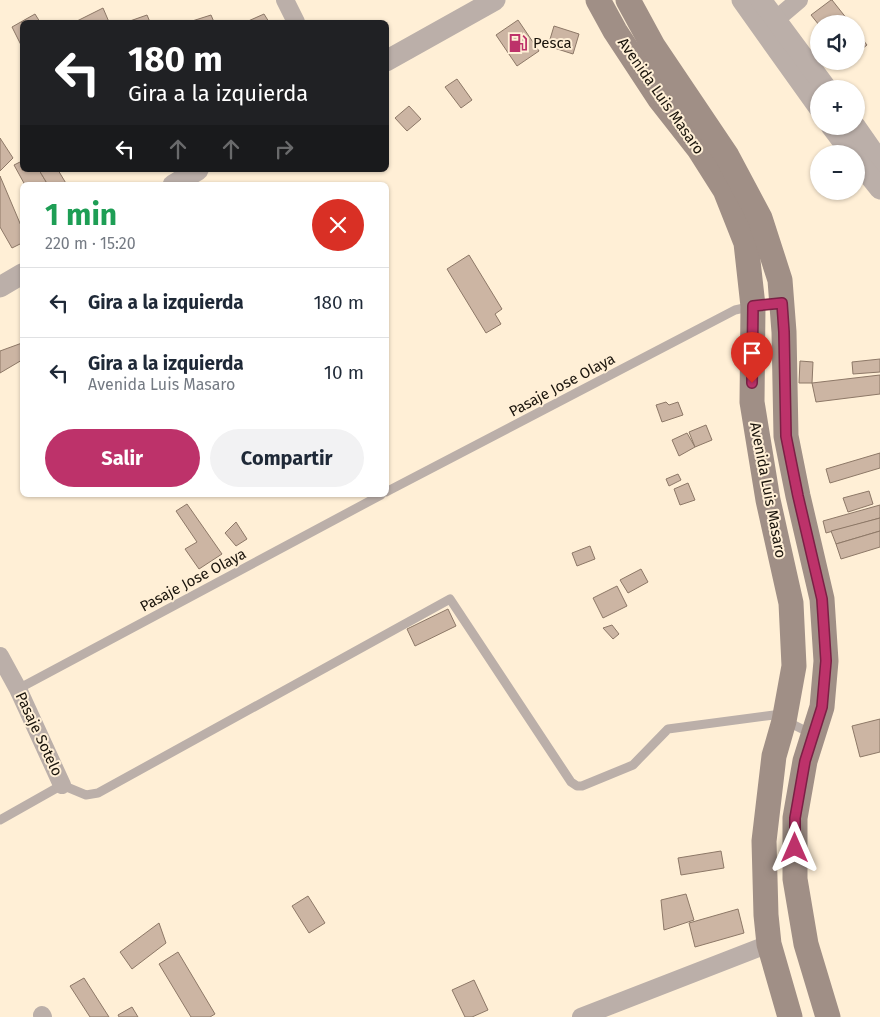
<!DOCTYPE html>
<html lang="es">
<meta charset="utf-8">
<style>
:root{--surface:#fff;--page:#f2f2f3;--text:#1f2937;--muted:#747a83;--line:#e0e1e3;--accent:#bd326a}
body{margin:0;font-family:"Fira Sans",sans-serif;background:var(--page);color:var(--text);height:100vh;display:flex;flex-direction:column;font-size:19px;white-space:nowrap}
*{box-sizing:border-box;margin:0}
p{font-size:16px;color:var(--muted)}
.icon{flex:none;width:28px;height:28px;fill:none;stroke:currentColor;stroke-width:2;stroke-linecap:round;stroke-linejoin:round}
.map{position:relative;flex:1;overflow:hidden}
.drawer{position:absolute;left:20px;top:182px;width:369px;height:315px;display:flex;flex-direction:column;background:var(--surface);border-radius:8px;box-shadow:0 1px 4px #0004}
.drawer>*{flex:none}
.hud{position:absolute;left:20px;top:20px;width:369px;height:152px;border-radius:8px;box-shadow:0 1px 4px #0004;background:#202124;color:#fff;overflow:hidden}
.fabs{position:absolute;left:810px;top:15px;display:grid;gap:10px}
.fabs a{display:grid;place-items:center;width:55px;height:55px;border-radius:50%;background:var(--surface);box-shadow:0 1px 4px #0004;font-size:25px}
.pin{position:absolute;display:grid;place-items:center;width:42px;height:42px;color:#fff;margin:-51px -21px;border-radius:50% 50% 50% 0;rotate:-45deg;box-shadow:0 0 5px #0007}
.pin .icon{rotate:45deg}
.me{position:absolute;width:55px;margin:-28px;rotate:0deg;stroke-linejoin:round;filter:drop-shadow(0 0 4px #0008)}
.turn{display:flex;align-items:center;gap:18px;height:105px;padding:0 25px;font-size:22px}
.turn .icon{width:65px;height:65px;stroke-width:2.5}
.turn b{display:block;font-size:35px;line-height:42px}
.lanes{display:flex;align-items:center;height:48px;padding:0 25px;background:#0003;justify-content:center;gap:25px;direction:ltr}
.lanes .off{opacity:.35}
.round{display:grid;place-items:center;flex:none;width:52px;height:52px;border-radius:26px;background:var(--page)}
.overview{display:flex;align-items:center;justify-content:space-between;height:85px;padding:0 25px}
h1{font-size:30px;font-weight:700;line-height:38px;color:#1e9e55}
.button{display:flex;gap:10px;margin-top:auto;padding:10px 25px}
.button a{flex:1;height:58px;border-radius:30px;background:var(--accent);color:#fff;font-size:20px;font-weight:700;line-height:58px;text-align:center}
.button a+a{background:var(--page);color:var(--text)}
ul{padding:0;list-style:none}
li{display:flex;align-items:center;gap:15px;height:70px;padding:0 25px;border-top:1px solid var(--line)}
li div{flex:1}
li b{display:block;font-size:19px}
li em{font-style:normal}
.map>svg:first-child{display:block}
</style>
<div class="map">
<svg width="880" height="1017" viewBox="0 0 880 1017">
<rect width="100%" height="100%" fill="#ffefd6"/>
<g fill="#ccb5a3" stroke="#8d7867">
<polygon points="831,0 832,0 851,24 819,24 819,25 811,15"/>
<polygon points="103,8 109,22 75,22"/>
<polygon points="35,14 40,22 22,22 22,47 12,27"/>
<polygon points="264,14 269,22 246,22"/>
<polygon points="147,15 150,22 127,22"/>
<polygon points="211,15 214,22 189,22"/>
<polygon points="518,20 539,51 517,66 496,35"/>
<polygon points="554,26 579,34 573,54 548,46"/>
<polygon points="856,31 867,45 856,54"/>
<polygon points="457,79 472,100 461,108 445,87"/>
<polygon points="409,106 421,119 407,131 395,118"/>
<polygon points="0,138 13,158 0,171"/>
<polygon points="22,161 22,170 39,170 48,185 25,185 14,165"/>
<polygon points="39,170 58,170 67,185 48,185"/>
<polygon points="0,176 22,228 22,243 12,248 0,227"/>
<polygon points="469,255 502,309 495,314 501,324 486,333 447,269"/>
<polygon points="22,343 22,360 0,373 0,351"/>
<polygon points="880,359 880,372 853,374 852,362"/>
<polygon points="800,361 813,362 812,383 799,383"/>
<polygon points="880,375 880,394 816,402 812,383"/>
<polygon points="666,402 669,405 678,402 683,415 662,422 656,405"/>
<polygon points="706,425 712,440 695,447 689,432"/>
<polygon points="687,433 695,447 679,456 672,440"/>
<polygon points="880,453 880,468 830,483 826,469"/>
<polygon points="678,474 681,480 669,486 666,479"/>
<polygon points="688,483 695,500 680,505 674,489"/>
<polygon points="869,491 873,504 848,512 843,498"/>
<polygon points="187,504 222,554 199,569 185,549 197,542 176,511"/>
<polygon points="880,505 880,518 826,533 823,521"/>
<polygon points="880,518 880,531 836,544 831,531"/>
<polygon points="236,522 247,539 236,546 225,533"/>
<polygon points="880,531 880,547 841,559 836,544"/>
<polygon points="590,546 595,559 577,566 572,553"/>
<polygon points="641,569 648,582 628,593 620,580"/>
<polygon points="617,586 627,606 603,618 593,598"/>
<polygon points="448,609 456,626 415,646 407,629"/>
<polygon points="612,625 619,634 613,639 603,628"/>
<polygon points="880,719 880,752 860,757 852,726"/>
<polygon points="721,851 724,868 681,875 678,858"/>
<polygon points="686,894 694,920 664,930 661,900"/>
<polygon points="308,896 325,923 309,933 292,906"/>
<polygon points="738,909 744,933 695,947 689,923"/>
<polygon points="159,923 166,943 132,969 120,952"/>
<polygon points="178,952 215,1014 210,1017 191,1017 159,964"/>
<polygon points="84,978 109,1017 90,1017 70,986"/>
<polygon points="474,980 488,1010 472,1017 465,1017 452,990"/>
<polygon points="132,1007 138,1017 119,1017 118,1015"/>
</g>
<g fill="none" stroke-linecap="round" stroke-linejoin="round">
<g stroke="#bbafa9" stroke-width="9">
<polyline points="386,492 735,310 753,306 781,303"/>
<polyline points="18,689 381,495"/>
<polyline points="0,820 62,785 86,795 98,793 450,599 571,782 577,786 582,786 633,765 668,729 774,715 812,734"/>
</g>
<g stroke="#bbafa9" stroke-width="18">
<polyline points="285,0 296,22"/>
<polyline points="766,28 799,0"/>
<polyline points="0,656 18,689 62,785"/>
<polyline points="42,1015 43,1017"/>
<polyline points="581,1017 769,944"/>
</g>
<g stroke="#bbafa9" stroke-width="21">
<polyline points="742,0 819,108"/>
<polyline points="761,0 827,89"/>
<polyline points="386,61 495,0"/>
<polyline points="831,126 852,154"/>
<polyline points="855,126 880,162"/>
<polyline points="856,159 880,189"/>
<polyline points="173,185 198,170"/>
<polyline points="0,287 22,274"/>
</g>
<g stroke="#a08f86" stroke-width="25">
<polyline points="598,0 615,31 659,98 699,149 725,190 746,243 753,306 752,402 768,500 791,603 794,666 784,721 774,756 764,841 766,915 769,944 790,1017"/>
<polyline points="628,0 653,46 727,156 760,218 780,280 784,332 786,436 798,496 822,599 826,661 822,707 805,761 795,818 795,879 806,944 828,1017"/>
</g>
</g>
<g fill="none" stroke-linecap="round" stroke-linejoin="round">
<g stroke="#7b2045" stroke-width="12">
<polyline id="route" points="752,383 753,306 782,303 784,332 786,436 798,496 822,599 826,661 822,707 805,761 795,818 795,848"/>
</g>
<use href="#route" stroke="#bd326a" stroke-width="9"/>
</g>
<defs>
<g id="fuel-bare" transform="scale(1.5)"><path d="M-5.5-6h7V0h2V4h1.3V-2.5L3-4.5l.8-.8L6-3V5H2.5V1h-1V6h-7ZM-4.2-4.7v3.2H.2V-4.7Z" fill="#bd326a" stroke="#ffefd6" stroke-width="2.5" paint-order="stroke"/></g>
</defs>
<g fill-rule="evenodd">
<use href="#fuel-bare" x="518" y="43"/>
</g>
<g text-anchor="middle" stroke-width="4" stroke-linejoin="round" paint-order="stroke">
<g font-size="15" fill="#19130b" stroke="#ffefd6" text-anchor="start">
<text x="533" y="48">Pesca</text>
</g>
<g font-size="15" fill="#19130b" stroke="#ffefd6">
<text transform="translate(661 96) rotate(55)" y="5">Avenida Luis Masaro</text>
<text transform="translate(562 385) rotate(-28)" y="5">Pasaje Jose Olaya</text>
<text transform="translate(768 490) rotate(79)" y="5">Avenida Luis Masaro</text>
<text transform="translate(193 580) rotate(-28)" y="5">Pasaje Jose Olaya</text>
<text transform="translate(39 734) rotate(65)" y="5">Pasaje Sotelo</text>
</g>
</g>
</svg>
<div class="fabs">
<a><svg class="icon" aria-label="sound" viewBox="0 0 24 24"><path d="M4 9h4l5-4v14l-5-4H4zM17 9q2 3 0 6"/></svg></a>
<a>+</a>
<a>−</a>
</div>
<div class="pin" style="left:752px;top:383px;background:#d93025"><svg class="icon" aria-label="arrive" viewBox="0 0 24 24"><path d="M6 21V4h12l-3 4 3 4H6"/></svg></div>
<svg class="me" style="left:795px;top:848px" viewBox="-20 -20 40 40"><path d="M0-17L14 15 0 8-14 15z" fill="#bd326a" stroke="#fff" stroke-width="4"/></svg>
<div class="hud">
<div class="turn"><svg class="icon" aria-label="left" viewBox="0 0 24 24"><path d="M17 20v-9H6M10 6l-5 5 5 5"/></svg><div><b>180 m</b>Gira a la izquierda</div></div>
<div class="lanes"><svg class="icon" aria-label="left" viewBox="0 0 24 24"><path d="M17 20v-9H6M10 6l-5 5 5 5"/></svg><svg class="icon off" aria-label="ahead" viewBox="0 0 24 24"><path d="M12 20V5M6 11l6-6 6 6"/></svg><svg class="icon off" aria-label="ahead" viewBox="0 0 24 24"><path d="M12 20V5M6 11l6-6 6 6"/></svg><svg class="icon off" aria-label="right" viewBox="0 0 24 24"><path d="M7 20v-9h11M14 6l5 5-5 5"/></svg></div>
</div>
<section class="drawer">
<div class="overview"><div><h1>1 min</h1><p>220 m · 15:20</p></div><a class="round" style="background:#d93025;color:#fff"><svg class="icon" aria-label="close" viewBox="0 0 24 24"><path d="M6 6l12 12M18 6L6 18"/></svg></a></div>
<ul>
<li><svg class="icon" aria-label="left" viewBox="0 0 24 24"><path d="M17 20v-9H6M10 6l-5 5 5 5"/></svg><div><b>Gira a la izquierda</b></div><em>180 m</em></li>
<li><svg class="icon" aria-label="left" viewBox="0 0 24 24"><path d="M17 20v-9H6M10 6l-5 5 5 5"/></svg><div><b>Gira a la izquierda</b><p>Avenida Luis Masaro</p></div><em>10 m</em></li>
</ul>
<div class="button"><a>Salir</a><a>Compartir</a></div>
</section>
</div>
